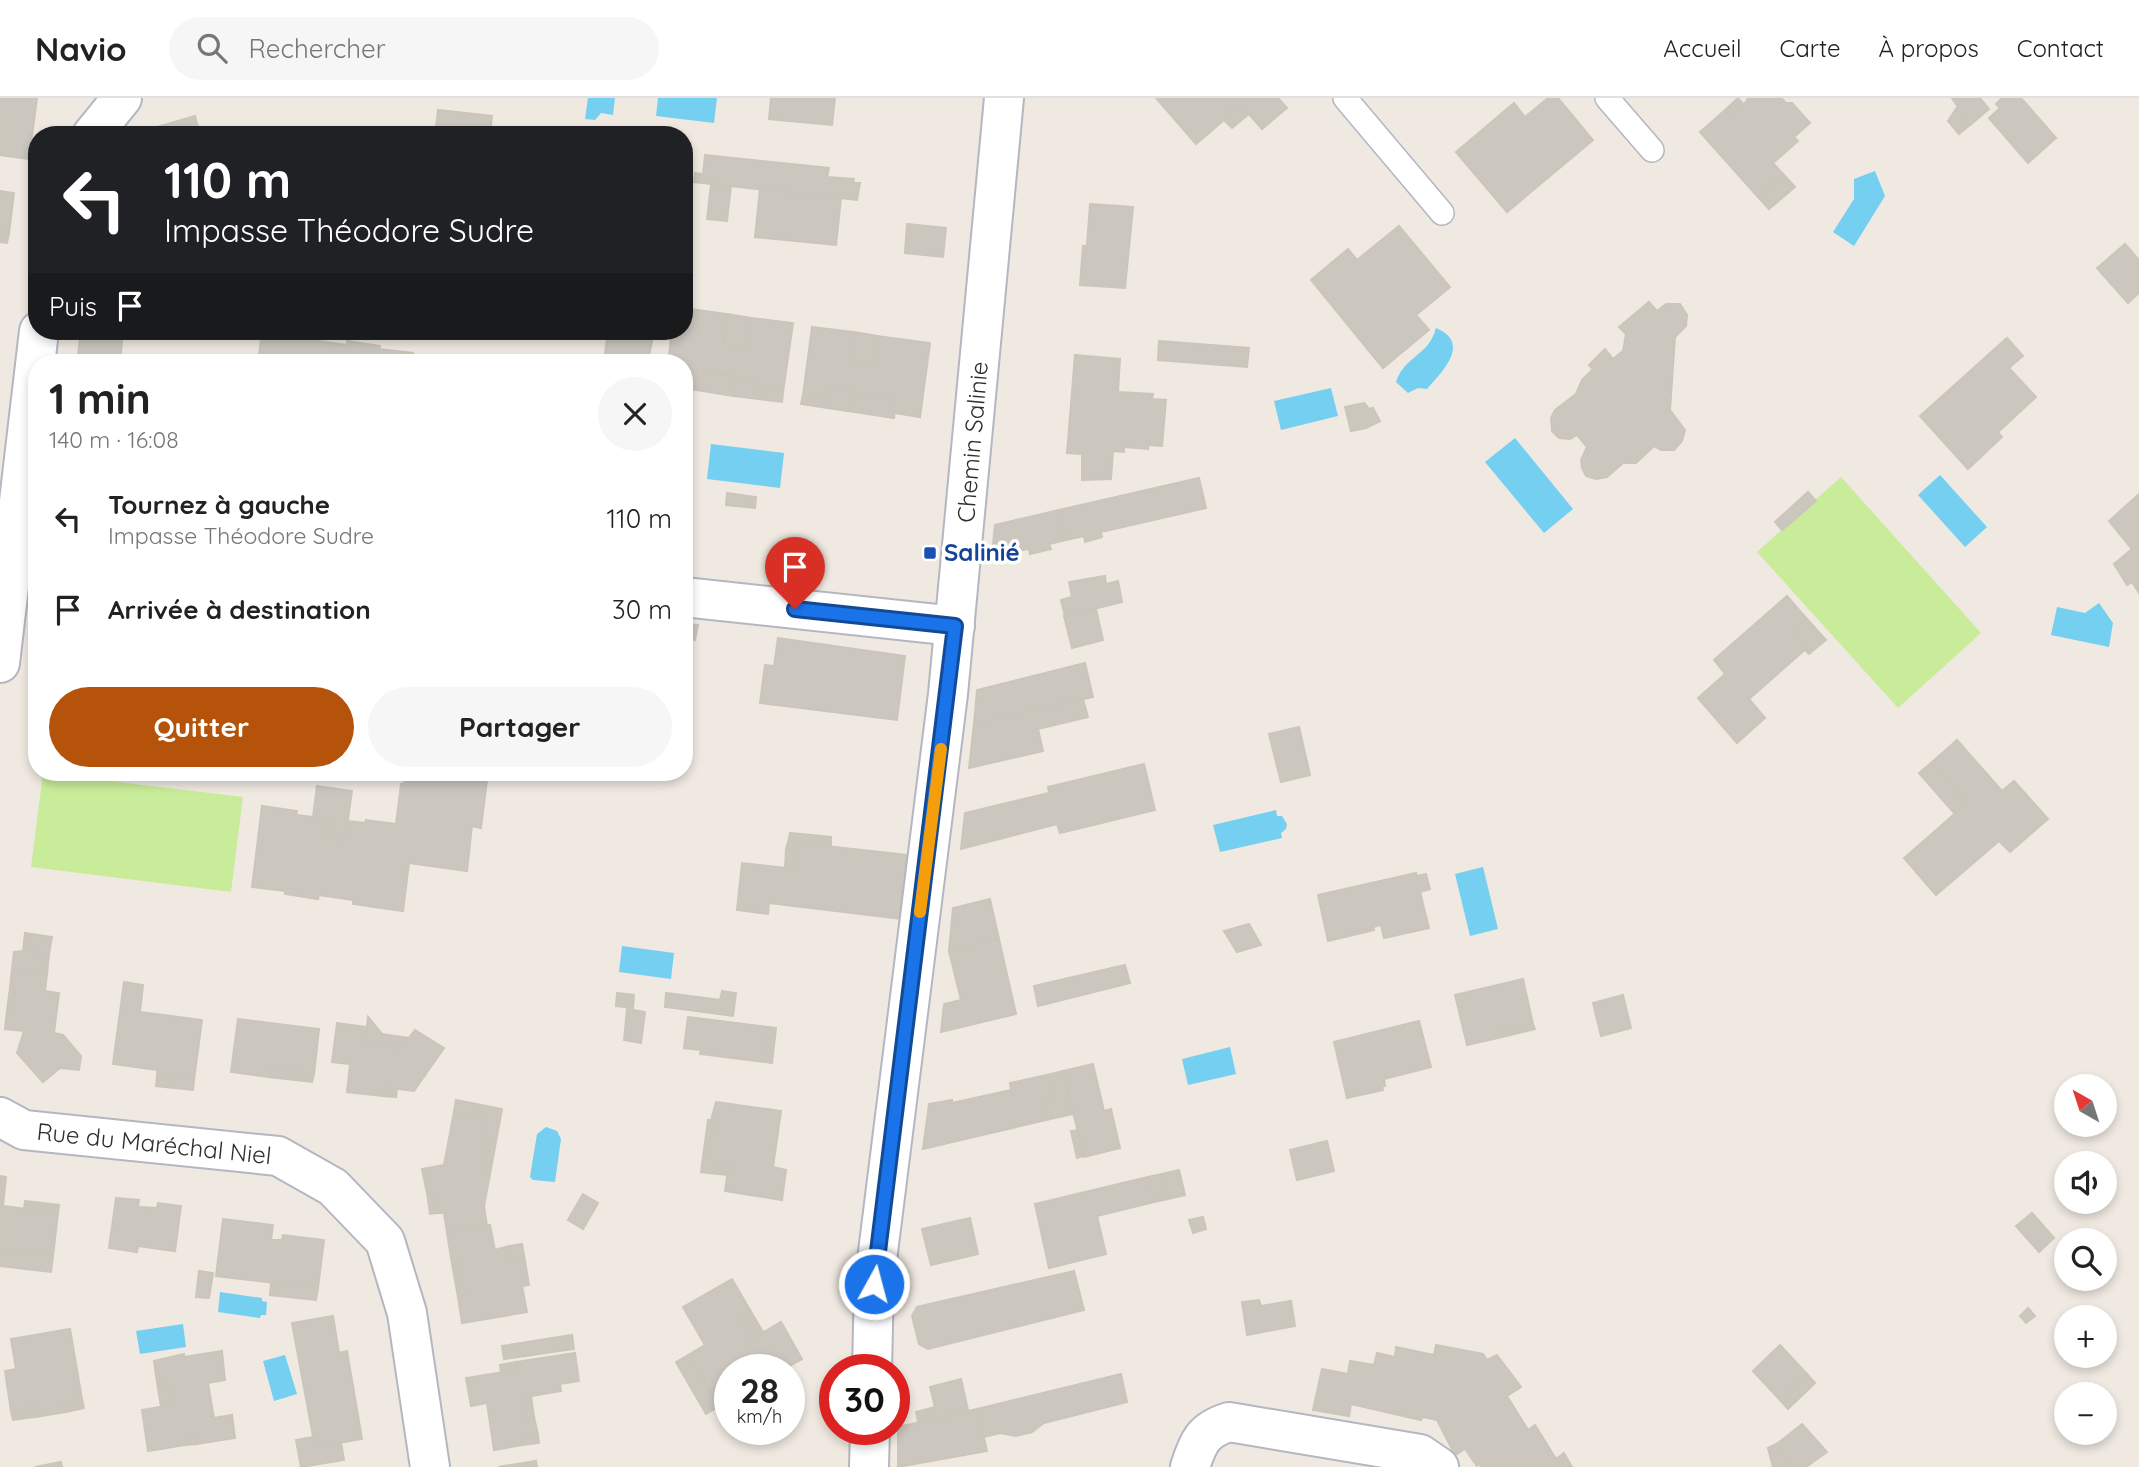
<!DOCTYPE html>
<html lang="fr">
<meta charset="utf-8">
<style>
:root{--surface:#fff;--page:#f6f6f6;--text:#222;--muted:#767676;--line:#e0e0e0;--accent:#b45309}
body{margin:0;font-family:Quicksand,sans-serif;background:var(--page);color:var(--text);height:100vh;display:flex;flex-direction:column;font-size:26px;white-space:nowrap}
*{box-sizing:border-box;margin:0}
p{font-size:23px;color:var(--muted)}
.icon{flex:none;width:38px;height:38px;fill:none;stroke:currentColor;stroke-width:2;stroke-linecap:round;stroke-linejoin:round}
.map{position:relative;flex:1;overflow:hidden}
.details{position:absolute;left:28px;top:256px;width:665px;height:427px;display:flex;flex-direction:column;background:var(--surface);border-radius:28px;box-shadow:0 4px 10px #0003}
.details>*{flex:none}
.hud{position:absolute;left:28px;top:28px;width:665px;height:214px;border-radius:28px;box-shadow:0 4px 10px #0003;background:#202124;color:#fff;overflow:hidden}
.needle{width:46px;rotate:321deg}
.fabs{position:absolute;left:2054px;top:976px;display:grid;gap:14px}
.fabs a{display:grid;place-items:center;width:63px;height:63px;border-radius:50%;background:var(--surface);box-shadow:0 4px 10px #0003;font-size:35px}
.speed{position:absolute;left:714px;top:1256px;display:flex;gap:14px;font-size:35px;font-weight:700;text-align:center}
.speed>*{display:grid;place-content:center;width:91px;height:91px;border-radius:50%;background:var(--surface);box-shadow:0 4px 10px #0003;line-height:1}
.speed small{font-size:18px;font-weight:400}
.speed .limit{border:10px solid #d22;background:#fff;color:#111}
.pin{position:absolute;display:grid;place-items:center;width:60px;height:60px;color:#fff;margin:-72px -30px;border-radius:50% 50% 50% 0;rotate:-45deg;box-shadow:0 0 7px #0007}
.pin .icon{rotate:45deg}
.me{position:absolute;width:77px;margin:-38px;rotate:7deg;stroke-linejoin:round;filter:drop-shadow(0 0 5px #0008)}
.turn{display:flex;align-items:center;gap:24px;height:147px;padding:0 21px;font-size:32px}
.turn .icon{width:91px;height:91px;stroke-width:2.5}
.turn b{display:block;font-size:49px;line-height:60px}
.then{display:flex;align-items:center;height:66px;padding:0 21px;background:#0003;gap:14px;font-size:26px}
.round{display:grid;place-items:center;flex:none;width:74px;height:74px;border-radius:37px;background:var(--page)}
.head{display:flex;align-items:center;justify-content:space-between;height:119px;padding:0 21px}
h1{font-size:42px;font-weight:700;line-height:52px}
.cta{display:flex;gap:14px;margin-top:auto;padding:14px 21px}
.cta a{flex:1;height:80px;border-radius:42px;background:var(--accent);color:#fff;font-size:28px;font-weight:700;line-height:80px;text-align:center}
.cta a+a{background:var(--page);color:var(--text)}
ul{padding:0;list-style:none}
li{display:flex;align-items:center;gap:21px;height:91px;padding:0 21px}
li div{flex:1}
li b{display:block;font-size:26px}
li em{font-style:normal}
header{display:flex;align-items:center;gap:42px;box-sizing:border-box;height:98px;padding:0 35px;background:var(--surface);border-bottom:2px solid var(--line)}
header strong{font-size:33px}
nav{display:flex;gap:38px;margin-inline-start:auto;font-size:24px}
.search{width:490px;height:63px;background:var(--page);display:flex;align-items:center;gap:18px;box-sizing:border-box;padding:0 24px;border-radius:38px;color:var(--muted);font-size:26px}
.map>svg:first-child{display:block}
</style>
<header>
<strong>Navio</strong>
<div class="search"><svg class="icon" aria-label="search" viewBox="0 0 24 24"><circle cx="10" cy="10" r="6"/><path d="M15 15l6 6"/></svg>Rechercher</div>
<nav><a>Accueil</a><a>Carte</a><a>À propos</a><a>Contact</a></nav>
</header>
<div class="map">
<svg width="2139" height="1369" viewBox="0 0 2139 1369">
<rect width="100%" height="100%" fill="#efe9e1"/>
<g fill="#c9ec9a">
<polygon points="1841,379 1981,535 1898,610 1757,454"/>
<polygon points="43,675 243,699 231,794 31,769"/>
</g>
<g fill="#75cff0">
<polygon points="588,0 615,0 613,17 601,15 595,22 585,21"/>
<polygon points="658,0 717,0 714,25 656,18"/>
<polygon points="1875,73 1885,98 1854,148 1833,134 1854,101 1854,81"/>
<path d="M1436,230c36,15 6,44 -9,61l-9,-1 -10,5 -12,-11c9,-27 32,-25 40,-54z"/>
<polygon points="1331,290 1338,318 1281,332 1274,303"/>
<polygon points="1515,340 1573,411 1544,435 1485,364"/>
<polygon points="711,346 784,355 780,390 707,381"/>
<polygon points="1940,377 1987,429 1965,449 1918,397"/>
<polygon points="2099,505 2113,525 2109,549 2051,537 2057,509 2085,515"/>
<polygon points="1276,712 1277,718 1282,718 1287,726 1286,731 1281,735 1282,740 1220,754 1213,727"/>
<polygon points="1483,769 1498,831 1470,838 1455,776"/>
<polygon points="622,848 674,855 671,881 619,874"/>
<polygon points="1230,949 1236,976 1188,987 1182,961"/>
<polygon points="546,1029 557,1033 561,1041 555,1084 533,1082 530,1079 537,1036"/>
<polygon points="220,1194 262,1200 262,1203 267,1204 266,1217 261,1217 260,1220 218,1214"/>
<polygon points="183,1226 186,1249 140,1256 136,1233"/>
<polygon points="285,1257 297,1296 274,1303 263,1263"/>
</g>
<g fill="#cbc7bf" stroke="#cbc5ba" stroke-width="2">
<polygon points="0,0 37,0 29,61 0,57"/>
<polygon points="771,0 835,0 832,27 769,21"/>
<polygon points="1156,0 1278,0 1287,10 1262,31 1241,7 1226,7 1224,22 1196,46"/>
<polygon points="1548,0 1558,0 1593,42 1507,114 1456,54 1514,5 1525,19"/>
<polygon points="1738,0 1744,7 1731,18 1725,12"/>
<polygon points="1748,0 1781,0 1786,5 1792,5 1810,25 1794,39 1798,43 1773,65 1783,76 1758,99 1700,34 1725,12 1731,18 1744,7"/>
<polygon points="1952,0 1980,0 1989,11 1970,27 1956,11 1958,9"/>
<polygon points="2002,0 2021,0 2056,40 2028,65 1989,20 2000,10 1996,6"/>
<polygon points="1226,7 1241,7 1249,16 1232,30 1224,22"/>
<polygon points="1956,11 1970,27 1959,36 1948,23"/>
<polygon points="438,12 492,18 490,37 435,37"/>
<polygon points="195,18 200,37 149,37 147,32"/>
<polygon points="705,57 829,70 827,79 854,81 853,85 860,85 857,102 694,84 695,75 703,76"/>
<polygon points="1783,76 1795,89 1769,111 1758,99"/>
<polygon points="711,86 731,88 727,123 707,121"/>
<polygon points="760,91 841,100 836,147 755,139"/>
<polygon points="0,93 14,95 9,135 0,134"/>
<polygon points="1090,106 1133,109 1125,190 1080,187 1083,148 1087,148"/>
<polygon points="907,126 946,130 943,159 905,155"/>
<polygon points="1399,128 1450,189 1416,217 1429,232 1383,270 1311,182 1348,151 1357,162"/>
<polygon points="0,134 9,135 7,145 0,144"/>
<polygon points="2125,146 2139,162 2139,195 2128,205 2097,170"/>
<polygon points="1649,204 1657,213 1666,206 1680,206 1687,217 1686,228 1675,239 1670,312 1685,332 1682,343 1674,352 1661,352 1654,348 1636,365 1623,365 1607,379 1596,381 1586,378 1582,370 1581,362 1587,349 1577,337 1570,341 1559,340 1552,333 1551,320 1555,312 1576,296 1582,282 1593,271 1589,267 1605,251 1613,261 1623,253 1626,236 1619,229"/>
<polygon points="684,210 727,216 723,245 747,250 752,220 793,225 783,294 756,290 758,281 693,272 691,287 684,286 684,264 668,264 672,233 684,233"/>
<polygon points="727,216 752,220 747,250 723,245"/>
<polygon points="812,229 854,234 849,265 874,266 878,238 930,245 920,319 894,315 896,301 830,291 829,300 803,297"/>
<polygon points="81,233 123,233 120,264 77,264"/>
<polygon points="262,233 312,239 311,242 347,247 347,243 380,248 379,251 413,255 412,264 258,264"/>
<polygon points="608,233 636,233 635,240 652,243 648,264 564,264 565,258 604,263"/>
<polygon points="854,234 878,238 874,266 849,265"/>
<polygon points="2007,240 2023,258 2009,270 2036,299 1998,334 2002,339 1968,371 1920,318"/>
<polygon points="1159,243 1249,250 1247,269 1158,262"/>
<polygon points="1075,257 1120,261 1118,294 1153,296 1152,301 1166,302 1162,348 1148,347 1148,351 1124,349 1124,354 1113,353 1111,381 1082,382 1082,356 1067,355"/>
<polygon points="693,272 737,279 734,298 690,291"/>
<polygon points="737,279 758,281 756,290 783,294 782,304 734,298"/>
<polygon points="830,291 851,294 848,313 801,306 803,297 829,300"/>
<polygon points="851,294 896,301 894,320 848,313"/>
<polygon points="1364,305 1369,311 1373,310 1380,323 1366,330 1351,333 1345,309"/>
<polygon points="1199,380 1206,410 1101,434 1102,439 1085,444 1084,438 1066,442 1059,412"/>
<polygon points="1808,394 1816,403 1782,432 1775,424"/>
<polygon points="727,395 756,399 755,410 726,407"/>
<polygon points="2139,396 2139,495 2132,484 2127,487 2114,466 2132,451 2109,423"/>
<polygon points="1059,412 1066,442 1049,446 1051,451 1030,456 1029,451 992,457 995,427"/>
<polygon points="1105,478 1106,486 1118,483 1122,504 1065,518 1061,502 1072,499 1069,484"/>
<polygon points="1787,498 1807,521 1792,533 1807,550 1749,601 1765,620 1737,645 1698,600 1725,576 1714,562"/>
<polygon points="1096,511 1103,542 1072,550 1064,518"/>
<polygon points="1807,521 1826,542 1809,556 1805,552 1807,550 1792,533"/>
<polygon points="684,526 698,527 695,542 684,540"/>
<polygon points="778,540 905,558 897,622 760,605 765,567 774,568"/>
<polygon points="1085,565 1093,599 974,626 977,592"/>
<polygon points="1083,601 1088,619 1038,631 1043,653 969,670 974,626"/>
<polygon points="1299,629 1310,677 1281,684 1269,636"/>
<polygon points="1957,642 2002,693 2014,683 2048,721 2010,754 1999,743 1936,797 1904,760 1967,705 1931,665"/>
<polygon points="1931,665 1967,705 1954,715 1919,675"/>
<polygon points="1144,666 1155,712 1060,735 1057,726 961,751 965,715 1049,695 1048,689"/>
<polygon points="406,674 488,674 481,730 472,728 467,773 409,765 403,813 353,806 353,802 319,797 318,801 285,796 285,793 252,789 262,708 297,713 296,717 330,721 327,740 345,742 348,723 365,725 366,722 396,726 401,686 404,686"/>
<polygon points="317,688 352,693 345,742 327,740 330,721 313,719"/>
<polygon points="790,735 831,739 831,748 788,744"/>
<polygon points="788,744 907,757 901,821 769,805 768,816 737,812 742,765 794,771 795,753 786,751"/>
<polygon points="786,751 795,753 794,771 785,770"/>
<polygon points="1416,775 1417,778 1426,776 1430,791 1420,794 1429,830 1384,840 1381,827 1373,829 1374,832 1328,843 1318,797"/>
<polygon points="990,801 999,841 949,853 953,810"/>
<polygon points="1249,826 1261,847 1237,854 1224,833"/>
<polygon points="25,835 52,839 49,856 23,853"/>
<polygon points="999,841 1016,916 941,934 944,906 961,902 949,853"/>
<polygon points="23,853 49,856 47,876 12,871 14,854"/>
<polygon points="1125,867 1130,885 1038,908 1034,888"/>
<polygon points="12,871 47,876 45,893 59,895 54,935 63,937 81,958 79,972 60,970 43,984 17,955 24,933 5,931 7,913 12,914 15,891 10,890"/>
<polygon points="1523,881 1533,926 1500,933 1502,939 1467,947 1455,897"/>
<polygon points="124,884 143,887 140,914 202,922 194,982 157,978 157,972 113,966"/>
<polygon points="10,890 15,891 12,914 7,913"/>
<polygon points="722,893 736,895 733,918 665,909 666,895 720,902"/>
<polygon points="617,895 634,897 633,910 616,908"/>
<polygon points="1623,897 1631,930 1601,938 1593,905"/>
<polygon points="627,911 645,914 641,945 624,942"/>
<polygon points="368,919 382,936 409,940 400,951 365,946"/>
<polygon points="688,919 769,929 765,964 700,956 701,952 684,950"/>
<polygon points="238,921 319,931 314,976 270,969 269,979 231,974"/>
<polygon points="1419,923 1431,969 1384,981 1385,988 1382,988 1383,992 1347,1000 1334,944"/>
<polygon points="337,925 367,929 365,946 400,951 415,932 444,950 414,993 383,989 382,998 347,994 350,966 332,964"/>
<polygon points="1533,926 1535,931 1502,939 1500,933"/>
<polygon points="769,929 776,930 772,965 765,964"/>
<polygon points="1093,966 1104,1013 1111,1011 1120,1050 1084,1059 1063,973"/>
<polygon points="270,969 314,976 312,984 269,979"/>
<polygon points="1063,973 1073,1016 1046,1022 1042,1004 1052,1001 1047,977"/>
<polygon points="1047,977 1052,1001 1042,1004 1046,1022 923,1051 929,1006 952,1002 952,1005 1011,992 1010,985"/>
<polygon points="157,978 194,982 193,992 156,988"/>
<polygon points="383,989 397,991 396,999 382,998"/>
<polygon points="456,1002 502,1011 490,1076 483,1075 488,1047 482,1046 487,1020 454,1014"/>
<polygon points="716,1004 781,1013 773,1069 786,1072 782,1102 725,1093 729,1065 708,1062 714,1023 711,1022"/>
<polygon points="454,1014 487,1020 482,1046 488,1047 483,1075 490,1076 484,1108 487,1128 447,1134 444,1115 438,1115 435,1094 427,1095 422,1071 444,1067"/>
<polygon points="708,1022 714,1023 708,1062 729,1065 727,1077 701,1074"/>
<polygon points="1078,1032 1083,1058 1077,1060 1071,1033"/>
<polygon points="1327,1043 1334,1073 1297,1082 1290,1052"/>
<polygon points="1179,1072 1185,1097 1168,1101 1162,1076"/>
<polygon points="1162,1076 1168,1101 1154,1104 1148,1079"/>
<polygon points="0,1078 6,1079 3,1108 58,1115 53,1158 0,1152"/>
<polygon points="1148,1079 1154,1104 1097,1118 1106,1156 1049,1170 1035,1106"/>
<polygon points="435,1094 438,1115 430,1116 427,1095"/>
<polygon points="583,1096 598,1105 583,1131 568,1122"/>
<polygon points="116,1100 139,1102 138,1109 157,1110 158,1105 181,1108 175,1153 138,1148 137,1154 109,1150"/>
<polygon points="25,1103 59,1107 58,1115 24,1111"/>
<polygon points="2032,1115 2054,1140 2039,1154 2016,1128"/>
<polygon points="1203,1119 1206,1131 1193,1135 1189,1122"/>
<polygon points="970,1120 978,1156 931,1167 922,1131"/>
<polygon points="223,1121 273,1127 271,1142 282,1142 283,1137 324,1142 318,1190 216,1178"/>
<polygon points="490,1127 495,1152 509,1148 512,1165 525,1163 529,1187 522,1188 527,1214 462,1225 458,1199 465,1198 463,1183 459,1183 456,1160 451,1160 447,1134"/>
<polygon points="522,1146 525,1163 512,1165 509,1148"/>
<polygon points="0,1152 53,1158 51,1174 0,1168"/>
<polygon points="451,1160 456,1160 459,1183 463,1183 465,1198 458,1199"/>
<polygon points="199,1173 213,1175 209,1200 196,1199"/>
<polygon points="1074,1173 1084,1212 928,1251 919,1246 912,1218 917,1209"/>
<polygon points="732,1181 750,1212 738,1217 752,1241 781,1224 802,1261 782,1272 730,1272 730,1302 718,1309 688,1257 705,1247 683,1209"/>
<polygon points="271,1185 318,1190 316,1202 270,1197"/>
<polygon points="1259,1202 1261,1208 1291,1203 1295,1228 1247,1237 1242,1204"/>
<polygon points="2028,1210 2035,1218 2026,1225 2020,1218"/>
<polygon points="750,1212 763,1234 752,1241 738,1217"/>
<polygon points="333,1218 339,1255 347,1253 362,1341 315,1349 292,1225"/>
<polygon points="70,1231 82,1301 64,1304 66,1314 35,1319 34,1309 11,1313 5,1273 16,1271 11,1241"/>
<polygon points="572,1237 574,1251 504,1261 502,1248"/>
<polygon points="1436,1247 1483,1256 1487,1262 1497,1257 1521,1289 1507,1298 1528,1332 1535,1327 1556,1361 1564,1355 1572,1369 1481,1369 1479,1365 1477,1368 1465,1351 1455,1357 1437,1322 1423,1319 1421,1322 1351,1306 1349,1318 1313,1312 1322,1271 1348,1276 1350,1263 1374,1267 1377,1255 1395,1259 1396,1249 1434,1257"/>
<polygon points="1780,1247 1807,1276 1780,1302 1753,1273"/>
<polygon points="222,1253 225,1282 208,1285 214,1320 232,1317 235,1340 196,1346 195,1339 184,1341 185,1347 148,1353 142,1312 171,1307 167,1282 157,1284 154,1263 184,1256 184,1259"/>
<polygon points="575,1255 579,1283 560,1286 561,1293 520,1300 523,1320 534,1319 538,1337 521,1340 523,1347 494,1352 487,1305 471,1308 466,1280 517,1272 516,1264"/>
<polygon points="688,1257 718,1309 706,1316 676,1264"/>
<polygon points="516,1264 517,1272 501,1274 500,1267"/>
<polygon points="1121,1276 1127,1304 1044,1325 1032,1334 1016,1338 1000,1335 984,1339 977,1311"/>
<polygon points="1807,1276 1815,1285 1788,1311 1780,1302"/>
<polygon points="961,1281 968,1312 918,1324 916,1314 935,1309 930,1289"/>
<polygon points="167,1282 171,1307 161,1309 157,1284"/>
<polygon points="531,1298 534,1319 523,1320 520,1300"/>
<polygon points="82,1301 84,1310 66,1314 64,1304"/>
<polygon points="34,1309 35,1319 13,1322 11,1313"/>
<polygon points="977,1311 987,1353 898,1369 898,1329"/>
<polygon points="1802,1326 1827,1354 1806,1369 1791,1369 1778,1345"/>
<polygon points="538,1337 539,1345 523,1347 521,1340"/>
<polygon points="195,1339 196,1346 185,1347 184,1341"/>
<polygon points="314,1339 315,1349 341,1344 344,1362 301,1369 296,1342"/>
<polygon points="1778,1345 1791,1369 1773,1369 1768,1350"/>
<polygon points="536,1363 537,1369 498,1369"/>
<polygon points="61,1364 62,1369 35,1369"/>
</g>
<g fill="none" stroke-linecap="round" stroke-linejoin="round">
<g stroke="#b4b7c1" stroke-width="26">
<g id="service">
<polyline points="1345,0 1442,115"/>
<polyline points="1607,0 1652,52"/>
</g>
</g>
<g stroke="#b4b7c1" stroke-width="42">
<g id="minor">
<polyline points="92,37 122,0"/>
<polyline points="684,499 955,528"/>
<polyline points="0,565 39,233"/>
<polyline points="0,1019 24,1032 278,1058 333,1089 385,1143 407,1215 430,1369"/>
<polyline points="872,1272 874,1186 948,596 1004,0"/>
<polyline points="869,1369 870,1332"/>
<path d="M1190,1369c8,-25 13,-37 39,-45l191,32 19,13"/>
</g>
</g>
<use href="#service" stroke="#fff" stroke-width="23"/>
<use href="#minor" stroke="#fff" stroke-width="38"/>
</g>
<g fill="none" stroke-linecap="round" stroke-linejoin="round">
<g stroke="#114b97" stroke-width="18">
<polyline id="route" points="795,511 955,528 874,1186"/>
</g>
<use href="#route" stroke="#1a73e8" stroke-width="12"/>
<polyline stroke="#f59e0b" stroke-width="12" points="920,814 941,651"/>
</g>
<rect fill="#1a4fb4" stroke="#fff" stroke-width="2.5" x="923" y="448" width="14" height="14" rx="3.5"/>
<g text-anchor="middle" stroke-width="7" stroke-linejoin="round" paint-order="stroke">
<g font-size="24" fill="#2e2e2e" stroke="#fff">
<text transform="translate(973 344) rotate(-85)" y="8">Chemin Salinie</text>
<text transform="translate(154 1046) rotate(6)" y="8">Rue du Maréchal Niel</text>
</g>
<g font-size="24" font-weight="bold" fill="#164399" stroke="#fff" text-anchor="start">
<text x="944" y="463">Salinié</text>
</g>
</g>
</svg>
<div class="fabs">
<a><svg class="needle" viewBox="-14 -14 28 28"><path d="M0-13l5 13h-10z" fill="#e53935"/><path d="M0 13l5-13h-10z" fill="#767676"/></svg></a>
<a><svg class="icon" aria-label="sound" viewBox="0 0 24 24"><path d="M4 9h4l5-4v14l-5-4H4zM17 9q2 3 0 6"/></svg></a>
<a><svg class="icon" aria-label="search" viewBox="0 0 24 24"><circle cx="10" cy="10" r="6"/><path d="M15 15l6 6"/></svg></a>
<a>+</a>
<a>−</a>
</div>
<div class="speed"><div>28<small>km/h</small></div><div class="limit">30</div></div>
<div class="pin" style="left:795px;top:511px;background:#d93025"><svg class="icon" aria-label="arrive" viewBox="0 0 24 24"><path d="M6 21V4h12l-3 4 3 4H6"/></svg></div>
<svg class="me" style="left:874px;top:1186px" viewBox="-20 -20 40 40"><circle r="17" fill="#1a73e8" stroke="#fff" stroke-width="3"/><path d="M0-11L8 9 0 5-8 9z" fill="#fff"/></svg>
<div class="hud">
<div class="turn"><svg class="icon" aria-label="left" viewBox="0 0 24 24"><path d="M17 20v-9H6M10 6l-5 5 5 5"/></svg><div><b>110 m</b>Impasse Théodore Sudre</div></div>
<div class="then">Puis<svg class="icon" aria-label="arrive" viewBox="0 0 24 24"><path d="M6 21V4h12l-3 4 3 4H6"/></svg></div>
</div>
<section class="details">
<div class="head"><div><h1>1 min</h1><p>140 m · 16:08</p></div><a class="round"><svg class="icon" aria-label="close" viewBox="0 0 24 24"><path d="M6 6l12 12M18 6L6 18"/></svg></a></div>
<ul>
<li><svg class="icon" aria-label="left" viewBox="0 0 24 24"><path d="M17 20v-9H6M10 6l-5 5 5 5"/></svg><div><b>Tournez à gauche</b><p>Impasse Théodore Sudre</p></div><em>110 m</em></li>
<li><svg class="icon" aria-label="arrive" viewBox="0 0 24 24"><path d="M6 21V4h12l-3 4 3 4H6"/></svg><div><b>Arrivée à destination</b></div><em>30 m</em></li>
</ul>
<div class="cta"><a>Quitter</a><a>Partager</a></div>
</section>
</div>
